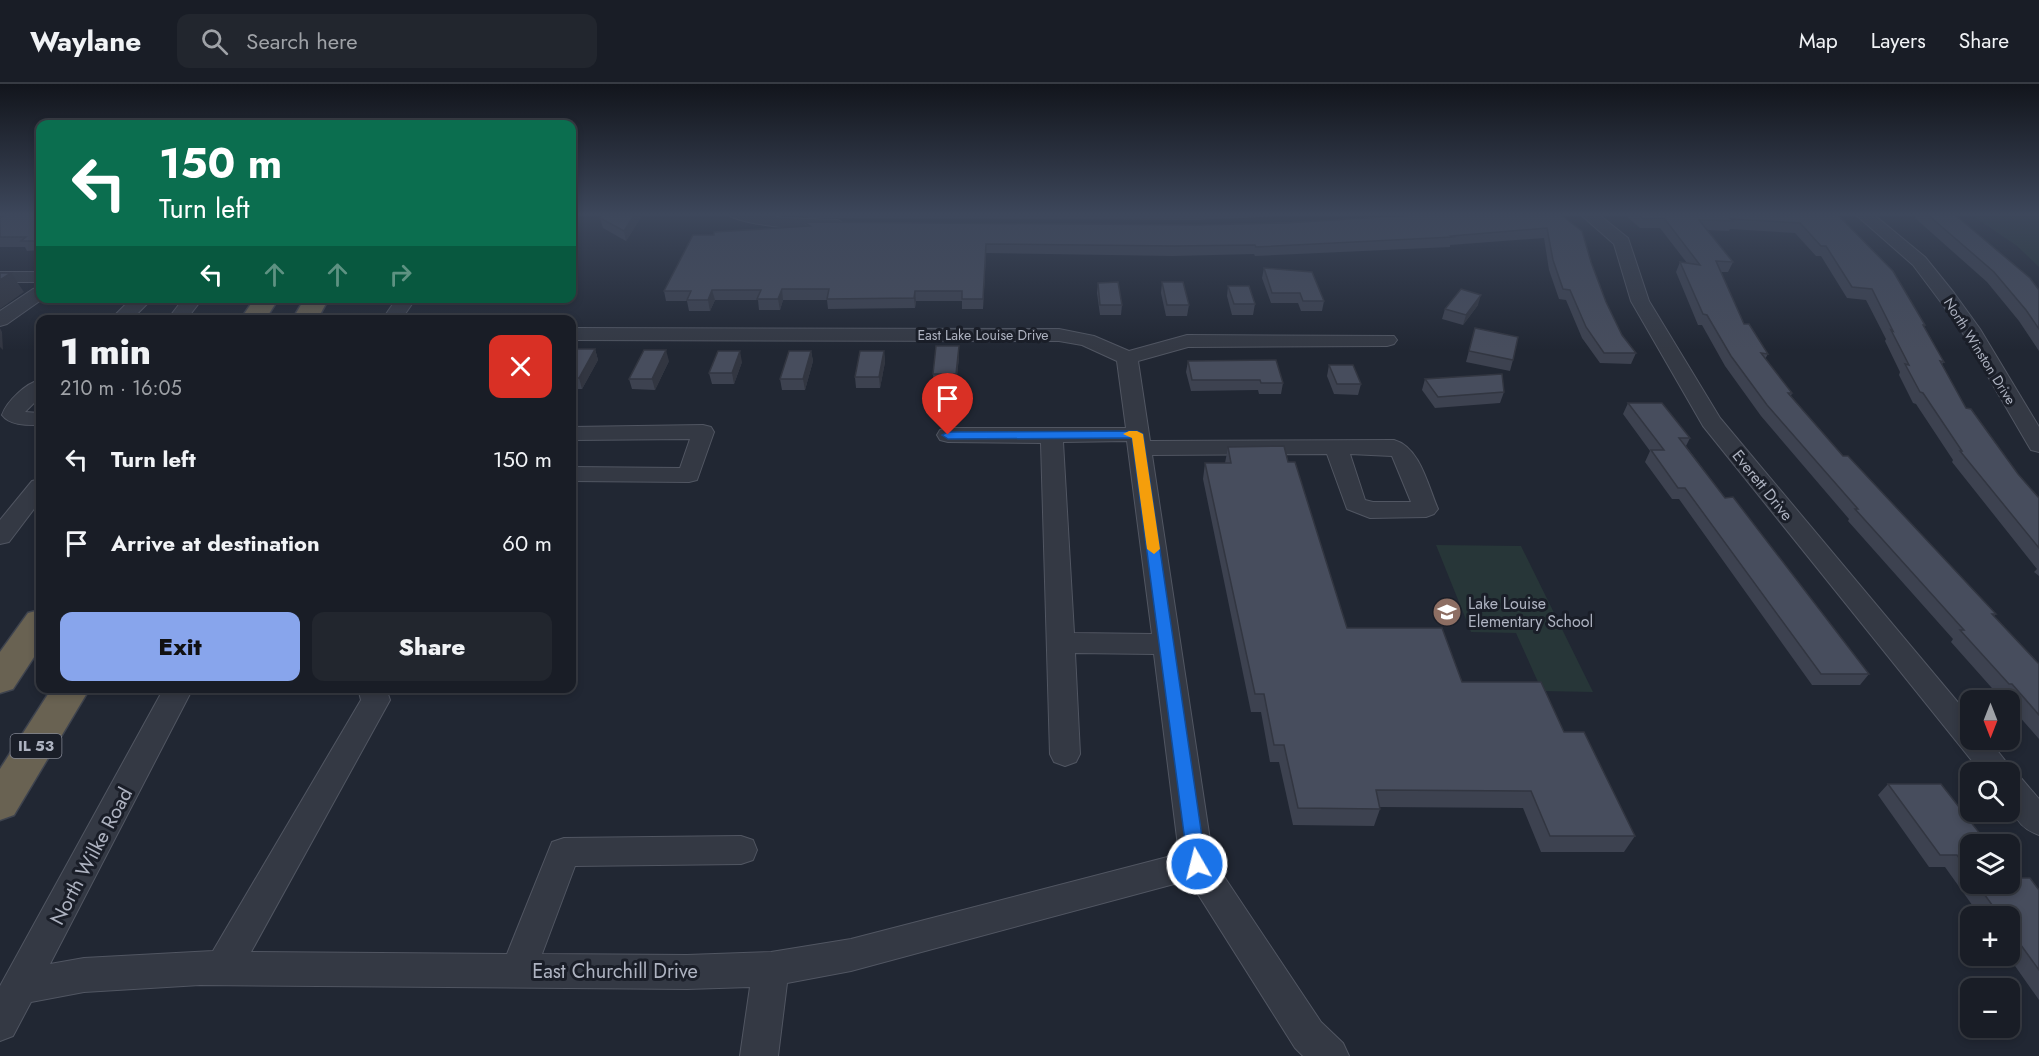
<!DOCTYPE html>
<meta charset="utf-8">
<style>
:root{--surface:#191d26;--page:#22262e;--text:#f1f3f6;--muted:#9fa2a7;--line:#373b43;--accent:#88a5ec}
body{margin:0;font-family:Jost,sans-serif;background:var(--page);color:var(--text);height:100vh;display:flex;flex-direction:column;font-size:22px;white-space:nowrap}
*{box-sizing:border-box;margin:0}
p{font-size:20px;color:var(--muted)}
.icon{flex:none;width:33px;height:33px;fill:none;stroke:currentColor;stroke-width:2;stroke-linecap:round;stroke-linejoin:round}
.map{position:relative;flex:1;overflow:hidden}
.side{position:absolute;left:36px;top:231px;width:540px;height:378px;display:flex;flex-direction:column;background:var(--surface);border-radius:12px;box-shadow:0 3px 9px #0003,0 0 0 2px var(--line)}
.side>*{flex:none}
.guide{position:absolute;left:36px;top:36px;width:540px;height:183px;border-radius:12px;box-shadow:0 3px 9px #0003,0 0 0 2px var(--line);background:#0b6e4f;color:#fff;overflow:hidden}
.needle{width:39px;rotate:180deg}
.controls{position:absolute;left:1960px;top:606px;display:grid;gap:12px}
.controls a{display:grid;place-items:center;width:60px;height:60px;border-radius:12px;background:var(--surface);box-shadow:0 3px 9px #0003,0 0 0 2px var(--line);font-size:30px}
.pin{position:absolute;display:grid;place-items:center;width:51px;height:51px;color:#fff;margin:-62px -26px;border-radius:50% 50% 50% 0;rotate:-45deg;box-shadow:0 0 6px #0007}
.pin .icon{rotate:45deg}
.me{position:absolute;width:66px;margin:-33px;rotate:352deg;stroke-linejoin:round;filter:drop-shadow(0 0 4px #0008)}
.turn{display:flex;align-items:center;gap:21px;height:126px;padding:0 24px;font-size:27px}
.turn .icon{width:78px;height:78px;stroke-width:2.5}
.turn b{display:block;font-size:42px;line-height:51px}
.lanes{display:flex;align-items:center;height:57px;padding:0 24px;background:#0003;justify-content:center;gap:30px;direction:ltr}
.lanes .off{opacity:.35}
.round{display:grid;place-items:center;flex:none;width:63px;height:63px;border-radius:12px;background:var(--page)}
.summary{display:flex;align-items:center;justify-content:space-between;height:102px;padding:0 24px}
h1{font-size:36px;font-weight:800;line-height:45px}
.button{display:flex;gap:12px;margin-top:auto;padding:12px 24px}
.button a{flex:1;height:69px;border-radius:12px;background:var(--accent);color:#111;font-size:24px;font-weight:800;line-height:69px;text-align:center}
.button a+a{background:var(--page);color:var(--text)}
ul{padding:0;list-style:none}
li{display:flex;align-items:center;gap:18px;height:84px;padding:0 24px}
li div{flex:1}
li b{display:block;font-size:22px}
li em{font-style:normal}
header{display:flex;align-items:center;gap:36px;box-sizing:border-box;height:84px;padding:0 30px;background:var(--surface);border-bottom:2px solid var(--line)}
header strong{font-size:28px}
nav{display:flex;gap:33px;margin-inline-start:auto;font-size:21px}
.search{width:420px;height:54px;background:var(--page);display:flex;align-items:center;gap:15px;box-sizing:border-box;padding:0 21px;border-radius:12px;color:var(--muted);font-size:22px}
.map>svg:first-child{display:block}
</style>
<header>
<strong>Waylane</strong>
<div class="search"><svg class="icon" aria-label="search" viewBox="0 0 24 24"><circle cx="10" cy="10" r="6"/><path d="M15 15l6 6"/></svg>Search here</div>
<nav><a>Map</a><a>Layers</a><a>Share</a></nav>
</header>
<div class="map">
<svg width="2039" height="972" viewBox="0 0 2039 972">
<rect width="100%" height="100%" fill="#212733"/>
<g fill="#273638">
<polygon points="1970,130 2039,130 2039,183 2017,162"/>
<polygon points="1436,461 1521,462 1593,608 1542,607 1516,549 1471,548"/>
</g>
<g fill="none" stroke-linecap="round" stroke-linejoin="round">
<g stroke="#515662" stroke-width="2">
<g id="minor">
<rect x="0" y="130" width="40" height="6"/>
<path d="M727,130h36l20,4 55,2 8,5c-9,11 -109,0 -119,-11z"/>
<path d="M1580,130h18l30,24 21,63 71,117 251,300v22h18l25,32 -1,3 8,3 18,21v36c-31,-11 -29,-35 -29,-63h-29l-278,-346 -72,-125 -17,-57z"/>
<polygon points="1855,130 1873,130 1925,173 1954,209 1980,245 2039,343 2039,368 2031,366 2028,361 1961,246 1940,217 1913,181"/>
<rect x="0" y="188" width="40" height="10"/>
<polygon points="40,203 40,214 44,214 7,240 0,242 0,227 33,205"/>
<polygon points="132,214 153,214 131,236 110,236"/>
<polygon points="184,214 203,214 186,236 167,236"/>
<polygon points="397,214 416,214 401,236 382,236"/>
<path d="M572,244l487,1 35,7 35,15 58,-16 207,1 3,4 -3,4 -7,2 -199,1 -50,14 12,80 244,-1c26,7 34,46 44,69l-4,5 -8,3 -56,1 -23,-9 -20,-55 -175,1 61,405 108,162 22,21 6,13h-46l-8,-8 -106,-168 -338,91 -64,12 -9,73h-38l10,-69 -63,2 -487,-4 -116,7 -53,10 -18,34 -13,5v-55l164,-298h29l-143,276 34,-6 129,-7 148,-251 -3,-12h28l4,12 -139,252 256,2 45,-112 12,-4 177,-2 12,4 4,10 -4,10 -12,4 -166,2 -33,88 145,1 84,-3 80,-13 328,-85 -25,-200 -79,-1 5,101 -4,8 -11,4 -11,-4 -4,-8 -9,-311 -93,-1 -8,-2 -3,-5 3,-5 8,-2h178l-9,-67 -35,-16 -23,-4 -487,-1zM1127,357l25,193 -78,-1 -11,-191zM1350,370l42,2 19,46h-38l-8,-2z"/>
<path d="M40,296v17l-15,15 15,1v12c-12,0 -30,1 -38,-10 5,-14 24,-32 38,-35z"/>
<polygon points="703,341 711,343 714,348 697,396 689,398 572,397 572,383 680,384 690,355 572,356 572,343"/>
<polygon points="40,395 40,417 9,458 0,460 0,436 32,397"/>
</g>
</g>
<g stroke="#3e434e" stroke-width="3">
<g id="highway">
<polygon points="255,214 279,214 265,236 240,236"/>
<polygon points="305,214 329,214 317,236 292,236"/>
<polygon points="40,526 40,564 13,605 0,609 0,568 28,529"/>
<polygon points="52,604 90,604 14,731 0,736 0,685"/>
</g>
</g>
<use href="#minor" fill="#343944" fill-rule="evenodd"/>
<use href="#highway" fill="#696252" fill-rule="evenodd"/>
</g>
<g fill="#3d4250">
<polygon points="40,130 40,166 27,167 25,163 0,163 0,134"/>
<polygon points="643,130 626,157 603,144 600,134"/>
<polygon points="795,130 1325,130 1197,136 810,134 795,131"/>
<polygon points="1560,130 1591,178 1606,218 1622,251 1636,269 1631,280 1600,279 1582,254 1566,216 1559,215 1549,186 1544,154 1450,161 1450,163 1255,172 1254,170 1173,172 986,169 983,225 962,225 962,217 916,217 915,224 828,225 827,216 783,216 780,226 759,226 758,216 715,216 710,227 689,227 687,217 666,217 664,207 714,151 805,143 804,138 1198,141"/>
<polygon points="1624,130 1837,130 1925,241 1924,242 1944,278 1942,280 1966,324 2018,390 2039,414 2039,492 2034,488 2037,485 1952,378 1953,376 1916,320 1913,319 1899,291 1900,288 1885,257 1886,255 1866,216 1847,214 1821,172 1816,172 1795,149 1730,145 1729,147 1707,146 1733,178 1728,188 1721,188 1744,240 1768,270 1765,275 1792,309 1791,312 1843,372 1996,530 1994,532 2039,580 2039,655 2010,622 2010,616 2005,616 2001,612 1999,612 1951,558 1953,555 1848,437 1849,435 1761,332 1725,282 1702,241 1698,241 1676,188 1680,178 1687,179 1660,144 1640,144"/>
<polygon points="1917,130 1954,130 2039,206 2039,267 2019,237 1987,198 1915,134"/>
<polygon points="1264,184 1324,217 1322,227 1301,227 1298,219 1271,219 1262,194"/>
<polygon points="1162,198 1189,221 1187,232 1166,232 1161,209"/>
<polygon points="1098,199 1122,221 1121,231 1100,231 1097,209"/>
<polygon points="1228,202 1255,220 1253,231 1232,231 1227,212"/>
<polygon points="1478,221 1463,241 1442,235 1445,225"/>
<polygon points="1475,244 1513,276 1510,287 1466,278"/>
<polygon points="959,262 959,273 956,301 934,301 933,290"/>
<polygon points="595,265 598,276 582,305 572,305 572,267"/>
<polygon points="811,267 813,277 805,306 782,306 780,295"/>
<polygon points="884,267 885,278 880,304 856,304 855,293"/>
<polygon points="669,277 655,306 632,305 629,295"/>
<polygon points="1188,277 1283,299 1281,310 1259,310 1258,306 1191,307 1186,288"/>
<polygon points="742,278 734,300 712,300 709,289"/>
<polygon points="1329,281 1361,300 1358,311 1334,310 1327,292"/>
<polygon points="1425,295 1504,308 1500,319 1435,324 1422,306"/>
<polygon points="1628,319 1690,354 1686,362 1725,414 1869,590 1860,601 1812,601 1679,415 1672,415 1645,378 1650,367 1623,330"/>
<polygon points="1228,363 1288,378 1347,544 1462,598 1564,648 1635,752 1624,768 1541,768 1523,724 1380,723 1380,725 1374,742 1293,741 1279,678 1270,678 1261,628 1251,628 1203,395 1205,379 1225,379"/>
<polygon points="1888,700 1971,760 1971,800 2010,800 2014,794 2039,806 2039,916 2008,872 2010,872 2010,832 1980,832 1945,783 1929,783 1878,711"/>
</g>
<g fill="#323641">
<polygon points="635,130 643,130 626,157 624,147"/>
<polygon points="986,160 986,169 983,225 983,215"/>
<polygon points="11,189 24,208 0,225 0,196"/>
<polygon points="782,205 783,216 780,226 778,215"/>
<polygon points="712,206 715,216 710,227 708,216"/>
<polygon points="915,207 916,217 915,224 914,214"/>
<polygon points="1481,211 1478,221 1463,241 1466,231"/>
<polygon points="0,244 2,248 3,266 0,263"/>
<polygon points="959,262 959,273 956,301 956,290"/>
<polygon points="595,265 598,276 582,305 579,294"/>
<polygon points="666,266 669,277 655,306 652,295"/>
<polygon points="740,267 742,278 734,300 732,289"/>
<polygon points="811,267 813,277 805,306 803,295"/>
<polygon points="884,267 885,278 880,304 879,293"/>
</g>
<g fill="#474d5d" stroke="#323641" stroke-width="1.5">
<polygon points="6,130 40,130 40,157 21,157 26,153 0,153 0,134"/>
<polygon points="603,130 635,130 624,147 600,134"/>
<polygon points="1429,130 1560,130 1582,147 1591,178 1606,218 1622,251 1636,269 1604,269 1586,243 1570,206 1563,205 1553,176 1547,144 1451,152 1453,153 1256,163 1255,161 1174,162 986,160 983,215 962,215 962,207 915,207 914,214 827,215 829,205 782,205 778,215 757,215 761,206 712,206 708,216 687,216 691,207 664,207 693,151 714,151 714,148 810,142 804,138 1198,141 1286,139"/>
<polygon points="1638,130 1837,130 1893,187 1925,241 1923,241 1944,278 1940,277 1966,324 1971,325 2018,390 2039,414 2039,464 1960,367 1962,367 1923,309 1920,308 1905,280 1909,281 1891,246 1893,247 1872,205 1852,203 1826,162 1821,162 1800,139 1731,135 1733,137 1699,136 1733,178 1716,177 1744,240 1749,240 1768,270 1761,269 1792,309 1788,309 1843,372 1848,372 1996,530 1992,530 2039,580 2039,631 2012,600 2009,600 1960,546 1964,546 1855,425 1858,425 1767,321 1731,272 1707,231 1703,230 1680,178 1700,181 1664,134 1644,135"/>
<polygon points="1927,130 1954,130 2030,194 2039,206 2039,245 2026,226 1994,188"/>
<polygon points="1264,184 1312,188 1324,217 1303,217 1300,209 1272,209"/>
<polygon points="0,189 11,189 0,196"/>
<polygon points="1118,198 1122,221 1100,221 1098,199"/>
<polygon points="1162,198 1183,198 1189,221 1167,221"/>
<polygon points="1228,202 1249,202 1255,220 1234,220"/>
<polygon points="1461,205 1481,211 1466,231 1445,225"/>
<polygon points="1475,244 1518,253 1513,276 1469,267"/>
<polygon points="936,262 959,262 956,290 933,290"/>
<polygon points="572,265 595,265 579,294 572,294"/>
<polygon points="644,266 666,266 652,295 629,295"/>
<polygon points="718,267 740,267 732,289 709,289"/>
<polygon points="789,267 811,267 803,295 780,295"/>
<polygon points="860,267 884,267 879,293 855,293"/>
<polygon points="1276,276 1283,299 1261,299 1260,296 1192,296 1188,277"/>
<polygon points="1329,281 1353,281 1361,300 1337,300"/>
<polygon points="1502,290 1504,308 1438,313 1425,295"/>
<polygon points="1628,319 1662,319 1690,354 1679,354 1725,414 1733,413 1869,590 1821,590 1685,404 1678,404 1651,366 1664,366"/>
<polygon points="1284,362 1288,378 1295,378 1347,544 1442,544 1462,598 1541,598 1564,648 1584,648 1635,752 1550,752 1531,707 1376,706 1380,725 1298,724 1284,661 1274,661 1264,610 1255,610 1205,379 1231,379 1228,363"/>
<polygon points="1888,700 1941,700 1988,760 1971,760 1971,791 1957,771 1940,771"/>
<polygon points="2010,789 2014,794 2030,794 2039,806 2039,886 2010,846 2010,832 2000,832 1977,800 2010,800"/>
</g>
<linearGradient id="sky" x2="0" y2="1"><stop stop-color="#12151c"/><stop offset="0.49" stop-color="#3d475b"/><stop offset="1" stop-color="#3d475b" stop-opacity="0"/></linearGradient>
<rect width="2039" height="266" fill="url(#sky)"/>
<polygon fill="#1a73e8" stroke="#114b97" stroke-width="1.5" points="1137,347 1143,350 1206,780 1203,785 1197,788 1191,785 1188,780 1132,354 948,355 942,351 948,348"/>
<polygon fill="#f59e0b" points="1129,347 1137,347 1143,350 1160,465 1154,470 1147,465 1132,354 1123,350"/>
<defs>
<g id="school-disc" transform="scale(1.5)"><circle r="9.5" fill="#8d6e63" stroke="#1a1e28"/><path d="M0-5L7-2L0 1L-7-2ZM-4 1L0 2.5L4 1V4Q0 6-4 4Z" fill="#fff"/></g>
</defs>
<g fill-rule="evenodd">
<use href="#school-disc" x="1447" y="528"/>
</g>
<g text-anchor="middle" stroke-width="6" stroke-linejoin="round" paint-order="stroke">
<g font-size="14" fill="#aeb3c1" stroke="#1a1e28">
<text x="983" y="256">East Lake Louise Drive</text>
<text transform="translate(1980 267) rotate(58)" y="5">North Winston Drive</text>
</g>
<rect fill="#1a1e28" stroke="#828693" stroke-width="1.5" x="10.5" y="650" width="51" height="24" rx="4.5"/>
<g font-size="15" font-weight="bold" fill="#aeb3c1">
<text x="36" y="667">IL 53</text>
</g>
<g font-size="16" fill="#aeb3c1" stroke="#1a1e28">
<text transform="translate(1763 401) rotate(51)" y="6">Everett Drive</text>
</g>
<g font-size="16" fill="#aeb3c1" stroke="#1a1e28" text-anchor="start">
<text x="1468" y="525">Lake Louise<tspan x="1468" dy="18">Elementary School</tspan></text>
</g>
<g font-size="20" fill="#aeb3c1" stroke="#1a1e28">
<text transform="translate(91 772) rotate(-62)" y="7">North Wilke Road</text>
<text x="615" y="894">East Churchill Drive</text>
</g>
</g>
</svg>
<div class="controls">
<a><svg class="needle" viewBox="-14 -14 28 28"><path d="M0-13l5 13h-10z" fill="#e53935"/><path d="M0 13l5-13h-10z" fill="#9fa2a7"/></svg></a>
<a><svg class="icon" aria-label="search" viewBox="0 0 24 24"><circle cx="10" cy="10" r="6"/><path d="M15 15l6 6"/></svg></a>
<a><svg class="icon" aria-label="layers" viewBox="0 0 24 24"><path d="M12 4l9 5-9 5-9-5zM3 14l9 5 9-5"/></svg></a>
<a>+</a>
<a>−</a>
</div>
<div class="pin" style="left:948px;top:351px;background:#d93025"><svg class="icon" aria-label="arrive" viewBox="0 0 24 24"><path d="M6 21V4h12l-3 4 3 4H6"/></svg></div>
<svg class="me" style="left:1197px;top:780px" viewBox="-20 -20 40 40"><circle r="17" fill="#1a73e8" stroke="#fff" stroke-width="3"/><path d="M0-11L8 9 0 5-8 9z" fill="#fff"/></svg>
<div class="guide">
<div class="turn"><svg class="icon" aria-label="left" viewBox="0 0 24 24"><path d="M17 20v-9H6M10 6l-5 5 5 5"/></svg><div><b>150 m</b>Turn left</div></div>
<div class="lanes"><svg class="icon" aria-label="left" viewBox="0 0 24 24"><path d="M17 20v-9H6M10 6l-5 5 5 5"/></svg><svg class="icon off" aria-label="ahead" viewBox="0 0 24 24"><path d="M12 20V5M6 11l6-6 6 6"/></svg><svg class="icon off" aria-label="ahead" viewBox="0 0 24 24"><path d="M12 20V5M6 11l6-6 6 6"/></svg><svg class="icon off" aria-label="right" viewBox="0 0 24 24"><path d="M7 20v-9h11M14 6l5 5-5 5"/></svg></div>
</div>
<section class="side">
<div class="summary"><div><h1>1 min</h1><p>210 m · 16:05</p></div><a class="round" style="background:#d93025;color:#fff"><svg class="icon" aria-label="close" viewBox="0 0 24 24"><path d="M6 6l12 12M18 6L6 18"/></svg></a></div>
<ul>
<li><svg class="icon" aria-label="left" viewBox="0 0 24 24"><path d="M17 20v-9H6M10 6l-5 5 5 5"/></svg><div><b>Turn left</b></div><em>150 m</em></li>
<li><svg class="icon" aria-label="arrive" viewBox="0 0 24 24"><path d="M6 21V4h12l-3 4 3 4H6"/></svg><div><b>Arrive at destination</b></div><em>60 m</em></li>
</ul>
<div class="button"><a>Exit</a><a>Share</a></div>
</section>
</div>
